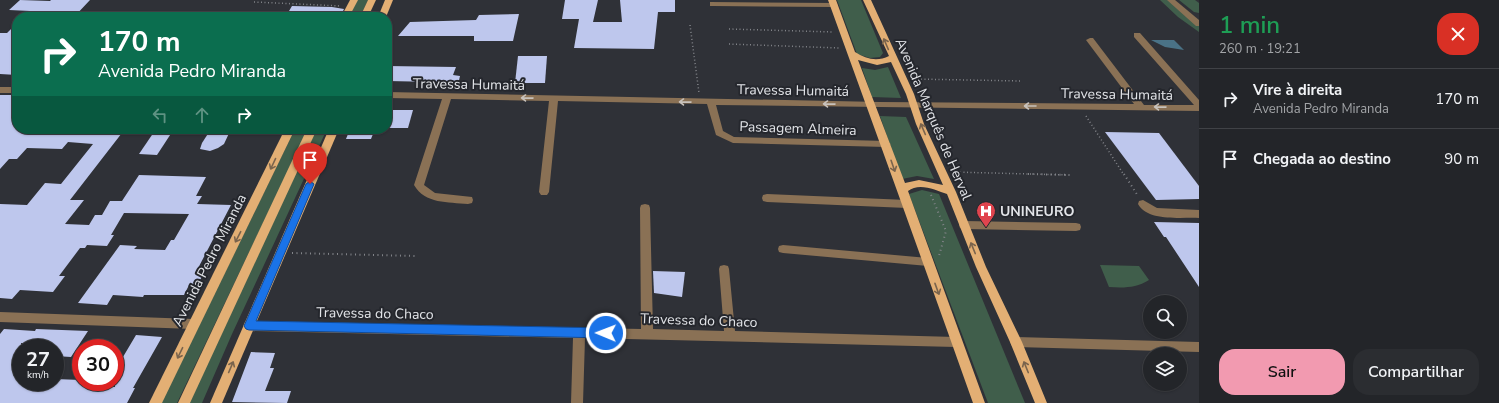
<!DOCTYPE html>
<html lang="pt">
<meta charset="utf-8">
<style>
:root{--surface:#232529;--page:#2b2d31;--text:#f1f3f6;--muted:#a3a5a8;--line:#404246;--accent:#f29ab0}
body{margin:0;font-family:"Nunito Sans",sans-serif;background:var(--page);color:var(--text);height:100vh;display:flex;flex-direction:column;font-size:15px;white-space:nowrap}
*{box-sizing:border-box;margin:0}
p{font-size:13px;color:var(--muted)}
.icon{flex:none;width:22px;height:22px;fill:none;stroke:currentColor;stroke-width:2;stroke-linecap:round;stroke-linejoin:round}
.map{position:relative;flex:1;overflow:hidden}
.details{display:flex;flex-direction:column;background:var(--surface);width:300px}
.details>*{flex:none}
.top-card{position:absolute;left:12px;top:12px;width:380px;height:122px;border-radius:16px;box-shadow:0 1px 3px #0004,0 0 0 1px var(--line);background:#0b6e4f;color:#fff;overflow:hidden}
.buttons{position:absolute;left:1143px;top:295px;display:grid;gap:8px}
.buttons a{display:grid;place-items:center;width:44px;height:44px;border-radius:50%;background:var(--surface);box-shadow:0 1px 3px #0004,0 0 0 1px var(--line);font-size:20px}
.speed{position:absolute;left:12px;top:339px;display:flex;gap:8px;font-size:20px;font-weight:700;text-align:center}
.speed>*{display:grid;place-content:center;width:52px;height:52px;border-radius:50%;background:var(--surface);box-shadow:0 1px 3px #0004,0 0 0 1px var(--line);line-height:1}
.speed small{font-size:10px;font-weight:400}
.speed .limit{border:6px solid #d22;background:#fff;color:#111}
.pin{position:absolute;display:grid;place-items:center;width:34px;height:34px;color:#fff;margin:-41px -17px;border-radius:50% 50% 50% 0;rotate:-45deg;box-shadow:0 0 4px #0007}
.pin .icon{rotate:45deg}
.me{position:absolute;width:44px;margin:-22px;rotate:271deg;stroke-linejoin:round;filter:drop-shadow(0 0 3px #0008)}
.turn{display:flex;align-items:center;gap:14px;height:84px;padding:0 20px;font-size:18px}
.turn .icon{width:52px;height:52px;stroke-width:2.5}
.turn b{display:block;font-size:28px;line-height:34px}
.lanes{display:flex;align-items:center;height:38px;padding:0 20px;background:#0003;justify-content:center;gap:20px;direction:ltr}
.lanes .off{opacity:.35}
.round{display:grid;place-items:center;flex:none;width:42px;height:42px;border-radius:16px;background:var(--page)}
.overview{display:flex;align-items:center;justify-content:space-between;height:68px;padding:0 20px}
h1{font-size:24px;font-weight:600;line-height:30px;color:#1e9e55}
.primary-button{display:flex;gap:8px;margin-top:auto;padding:8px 20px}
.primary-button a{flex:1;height:46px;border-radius:16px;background:var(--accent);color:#111;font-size:16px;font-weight:600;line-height:46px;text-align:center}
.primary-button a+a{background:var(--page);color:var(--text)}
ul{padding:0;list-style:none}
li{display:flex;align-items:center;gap:12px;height:60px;padding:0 20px;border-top:1px solid var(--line)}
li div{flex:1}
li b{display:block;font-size:15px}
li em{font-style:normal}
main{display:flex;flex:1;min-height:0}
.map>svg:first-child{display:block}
</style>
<main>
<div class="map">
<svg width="1199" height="403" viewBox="0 0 1199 403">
<rect width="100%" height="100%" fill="#2f3137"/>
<g fill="#405e4b">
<polygon points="356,0 368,0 360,17 348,17"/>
<polygon points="837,0 861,0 883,53 880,57 870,58 857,54"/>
<polygon points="1160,0 1170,0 1199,24 1199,32 1178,17"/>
<polygon points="1179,0 1195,0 1199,3 1199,13 1194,12"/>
<polygon points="888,67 901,98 872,97 862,68 875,70"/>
<polygon points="880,116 906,117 934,179 917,176 902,179"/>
<polygon points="295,129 308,129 177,403 161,403"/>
<polygon points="316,129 327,129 232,334 202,403 188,403"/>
<polygon points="922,190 939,194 1025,403 988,403 909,194"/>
<path d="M1100,265l39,1 10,14c-13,8 -25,8 -40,7z"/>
</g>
<polygon fill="#4a7286" points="1151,40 1174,40 1184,50 1165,47"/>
<g fill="#bec7ed">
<polygon points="20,0 50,1 51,0 90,0 74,17 24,17 30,11 9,10"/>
<polygon points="565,0 598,0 593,22 622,22 620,0 675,0 675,12 658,12 654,49 574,48 579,19 562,19"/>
<polygon points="292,6 332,7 344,9 340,17 286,16"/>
<polygon points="519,14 513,41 474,41 474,36 398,36 410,22 476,20 479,15"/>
<polygon points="17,23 17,75 0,74 0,33 7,33"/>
<polygon points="518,56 547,56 545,83 515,83"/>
<polygon points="387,66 456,67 453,75 460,76 458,85 435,85 436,82 387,81"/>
<polygon points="0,95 17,95 17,129 56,130 57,129 80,129 78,131 103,132 105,129 125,129 70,200 84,200 65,224 89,225 95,215 102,215 110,201 122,201 139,175 206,177 196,196 202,196 197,204 231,205 195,274 203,275 197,285 189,285 184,295 144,295 143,297 113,295 107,305 78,303 120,245 137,246 134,249 165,250 171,240 174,240 189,214 124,213 111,235 114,235 107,246 87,245 85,248 80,248 59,276 65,276 53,292 20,290 12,299 0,298 0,204 27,205 45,183 61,184 93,144 68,142 62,149 27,148 17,159 9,159 0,169"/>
<polygon points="387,110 413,110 408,128 387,128"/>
<polygon points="156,129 174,129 157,155 139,154"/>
<polygon points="211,129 231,129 224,144 218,148 210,151 200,149 202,143"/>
<polygon points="350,129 375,129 371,139 346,139"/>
<polygon points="1105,132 1159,133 1199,186 1199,199 1156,200"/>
<polygon points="1154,222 1199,223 1199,287 1166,237 1164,237"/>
<polygon points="653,271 685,272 682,297 654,293"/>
<polygon points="4,329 35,331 36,329 88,331 71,357 55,356 55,348 47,348 50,345 21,343 21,384 23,382 55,382 55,379 81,380 81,382 83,382 81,385 115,387 115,362 120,362 136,335 162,337 133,388 135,388 127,403 0,403 0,334"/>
<polygon points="251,352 275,353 270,368 274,368 265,391 291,391 287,403 232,402"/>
</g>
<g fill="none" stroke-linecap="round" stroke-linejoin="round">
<g stroke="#83858a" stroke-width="1.5" stroke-dasharray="1 2.5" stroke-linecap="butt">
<polyline points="254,2 341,6"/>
<polyline points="690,25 699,93"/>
<polyline points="729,29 834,32"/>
<polyline points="729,44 840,48"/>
<polyline points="914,79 1021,81"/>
<polyline points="1086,116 1124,175"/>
<polyline points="953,172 1068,175"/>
</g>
<g stroke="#83858a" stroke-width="2" stroke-dasharray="1 3.5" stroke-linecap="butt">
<polyline points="1028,174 1073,175"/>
<polyline points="1124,174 1138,196"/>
<polyline points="931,195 946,231 939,256"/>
<polyline points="292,253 416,256"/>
</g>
<g fill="#8a7155" fill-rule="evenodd">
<polygon points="1167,0 1175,0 1199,20 1199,26 1196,26"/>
<polygon points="710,2 834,3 838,5 834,7 713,6 710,6"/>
<path d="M1134,33h6l59,67v11l-483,-6 7,26 11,6 152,4 5,3 -5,3 -153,-4 -17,-8 -9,-31 -149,-3 -9,91 -2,3h-6l-2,-3 10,-91 -98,-2 -27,86 11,8 37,4 1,3 -1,3 -4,1c-20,-2 -43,0 -54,-19l28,-86 -55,-1v-6l493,10 254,2 -48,-64 4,-2h3l51,67h50l-60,-68z"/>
<rect x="0" y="87" width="17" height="6"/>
<polygon points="767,194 907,200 911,201 912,204 911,207 907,208 767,202 763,201 762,198 763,195"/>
<path d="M1143,200l14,8 42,2v8c-18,-1 -51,4 -61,-14l1,-3z"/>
<polygon points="645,204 649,205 650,208 653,329 724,331 719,269 720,266 724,265 728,266 729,269 735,331 956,337 960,338 962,342 960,346 956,347 585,338 583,403 571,403 573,338 249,331 245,330 243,326 245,322 249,321 641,329 640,208 641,205"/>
<polygon points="964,221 1076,223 1080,224 1081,227 1080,230 1076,231 964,229 960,228 959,225 960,222"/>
<polygon points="783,245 928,258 932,259 933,262 932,265 928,266 783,253 779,252 778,249 779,246"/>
<polygon points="0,312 193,319 197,320 199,324 197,328 193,329 0,322"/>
<polygon points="1016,337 1199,342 1199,352 1016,347 1012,346 1010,342 1012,338"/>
</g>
<g fill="#e3af74" fill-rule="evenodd">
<polygon points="350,0 358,0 349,17 341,17"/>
<polygon points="368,0 376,0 368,17 360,17"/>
<polygon points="385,0 393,0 386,17 378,17"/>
<path d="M828,0h8l19,52c11,7 22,10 34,4l-26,-56h8l43,94 10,30 32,68 30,75 36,75 25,61h-12l-25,-61 -34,-75 -29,-73c-11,-4 -28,-12 -39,-3l77,212h-12c-48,-135 -96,-268 -145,-403zM858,60l19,5 14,-3 15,32 10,30 27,61 -24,-5 -14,3z"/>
<polygon points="285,129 295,129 162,403 149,403"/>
<polygon points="307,129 317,129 190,403 178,403"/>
<polygon points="329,129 339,129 222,403 210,403"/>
</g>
</g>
<defs><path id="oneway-shaft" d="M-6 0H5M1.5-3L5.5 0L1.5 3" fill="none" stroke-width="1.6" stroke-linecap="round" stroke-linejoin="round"/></defs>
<g stroke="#7a644d">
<use href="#oneway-shaft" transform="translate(886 44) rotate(-113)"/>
<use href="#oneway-shaft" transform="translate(923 129) rotate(-113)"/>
<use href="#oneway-shaft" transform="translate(273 164) rotate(115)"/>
<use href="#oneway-shaft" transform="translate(893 166) rotate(71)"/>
<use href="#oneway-shaft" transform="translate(238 237) rotate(117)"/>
<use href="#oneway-shaft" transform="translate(973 248) rotate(-112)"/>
<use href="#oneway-shaft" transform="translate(937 289) rotate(70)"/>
<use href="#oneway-shaft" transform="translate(180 353) rotate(116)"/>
<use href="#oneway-shaft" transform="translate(231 367) rotate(-67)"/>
<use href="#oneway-shaft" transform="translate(1026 367) rotate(-112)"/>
</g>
<g stroke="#c8c2bc">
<use href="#oneway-shaft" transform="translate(527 98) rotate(-179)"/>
<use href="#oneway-shaft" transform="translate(685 102) rotate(-179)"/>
<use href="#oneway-shaft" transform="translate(829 104) rotate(-179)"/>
<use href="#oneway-shaft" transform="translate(1030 106) rotate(-180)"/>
<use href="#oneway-shaft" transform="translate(1160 107) rotate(-179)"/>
</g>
<polygon fill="#1a73e8" stroke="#114b97" points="310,181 314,184 256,321 606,328 610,330 611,333 610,336 606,338 249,330 246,329 244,326 306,184"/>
<defs>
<g id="hospital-pin" transform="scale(1)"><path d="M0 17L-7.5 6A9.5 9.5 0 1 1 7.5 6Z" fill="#e0444e" stroke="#25272d"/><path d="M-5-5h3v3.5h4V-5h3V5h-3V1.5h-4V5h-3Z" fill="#fff"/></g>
</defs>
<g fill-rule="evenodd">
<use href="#hospital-pin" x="986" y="211"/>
</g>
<g text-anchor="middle" stroke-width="4" stroke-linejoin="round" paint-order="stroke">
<g font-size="14" fill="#e2e4e8" stroke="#25272d">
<text transform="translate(469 84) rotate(1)" y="5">Travessa Humaitá</text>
<text transform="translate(793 90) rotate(1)" y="5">Travessa Humaitá</text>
<text transform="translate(1117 94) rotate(1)" y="5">Travessa Humaitá</text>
<text transform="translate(934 119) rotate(67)" y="5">Avenida Marquês de Herval</text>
<text transform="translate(798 128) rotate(2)" y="5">Passagem Almeira</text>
<text transform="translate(209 260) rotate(-63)" y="5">Avenida Pedro Miranda</text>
<text transform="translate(375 313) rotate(1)" y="5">Travessa do Chaco</text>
<text transform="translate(699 320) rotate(2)" y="5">Travessa do Chaco</text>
</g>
<g font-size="14" font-weight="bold" fill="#e2e4e8" stroke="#25272d" text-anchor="start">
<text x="1000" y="216">UNINEURO</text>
</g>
</g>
</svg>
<div class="buttons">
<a><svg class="icon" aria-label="search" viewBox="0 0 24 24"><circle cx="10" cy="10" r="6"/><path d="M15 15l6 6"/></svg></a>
<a><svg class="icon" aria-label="layers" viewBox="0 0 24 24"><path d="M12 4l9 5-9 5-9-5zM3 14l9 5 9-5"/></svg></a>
</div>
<div class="speed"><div>27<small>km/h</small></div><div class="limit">30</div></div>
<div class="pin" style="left:310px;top:184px;background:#d93025"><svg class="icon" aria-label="arrive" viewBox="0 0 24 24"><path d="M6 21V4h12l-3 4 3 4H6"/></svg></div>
<svg class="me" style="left:606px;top:333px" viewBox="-20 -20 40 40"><circle r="17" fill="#1a73e8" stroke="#fff" stroke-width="3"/><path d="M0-11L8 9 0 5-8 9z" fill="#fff"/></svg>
<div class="top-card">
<div class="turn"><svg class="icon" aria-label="right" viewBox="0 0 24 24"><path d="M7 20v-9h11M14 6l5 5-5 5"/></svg><div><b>170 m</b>Avenida Pedro Miranda</div></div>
<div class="lanes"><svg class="icon off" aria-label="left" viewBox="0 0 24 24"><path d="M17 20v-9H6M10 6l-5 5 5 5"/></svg><svg class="icon off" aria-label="ahead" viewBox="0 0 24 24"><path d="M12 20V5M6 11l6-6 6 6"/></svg><svg class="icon" aria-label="right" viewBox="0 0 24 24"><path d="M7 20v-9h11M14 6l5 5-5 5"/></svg></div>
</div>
</div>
<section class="details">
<div class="overview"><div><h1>1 min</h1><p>260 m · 19:21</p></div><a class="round" style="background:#d93025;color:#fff"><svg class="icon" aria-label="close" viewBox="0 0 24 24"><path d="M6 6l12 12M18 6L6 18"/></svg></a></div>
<ul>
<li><svg class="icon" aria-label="right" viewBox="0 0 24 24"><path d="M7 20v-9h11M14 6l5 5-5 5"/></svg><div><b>Vire à direita</b><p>Avenida Pedro Miranda</p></div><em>170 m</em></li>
<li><svg class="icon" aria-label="arrive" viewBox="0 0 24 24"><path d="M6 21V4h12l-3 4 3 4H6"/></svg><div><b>Chegada ao destino</b></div><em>90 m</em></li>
</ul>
<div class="primary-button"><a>Sair</a><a>Compartilhar</a></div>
</section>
</main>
